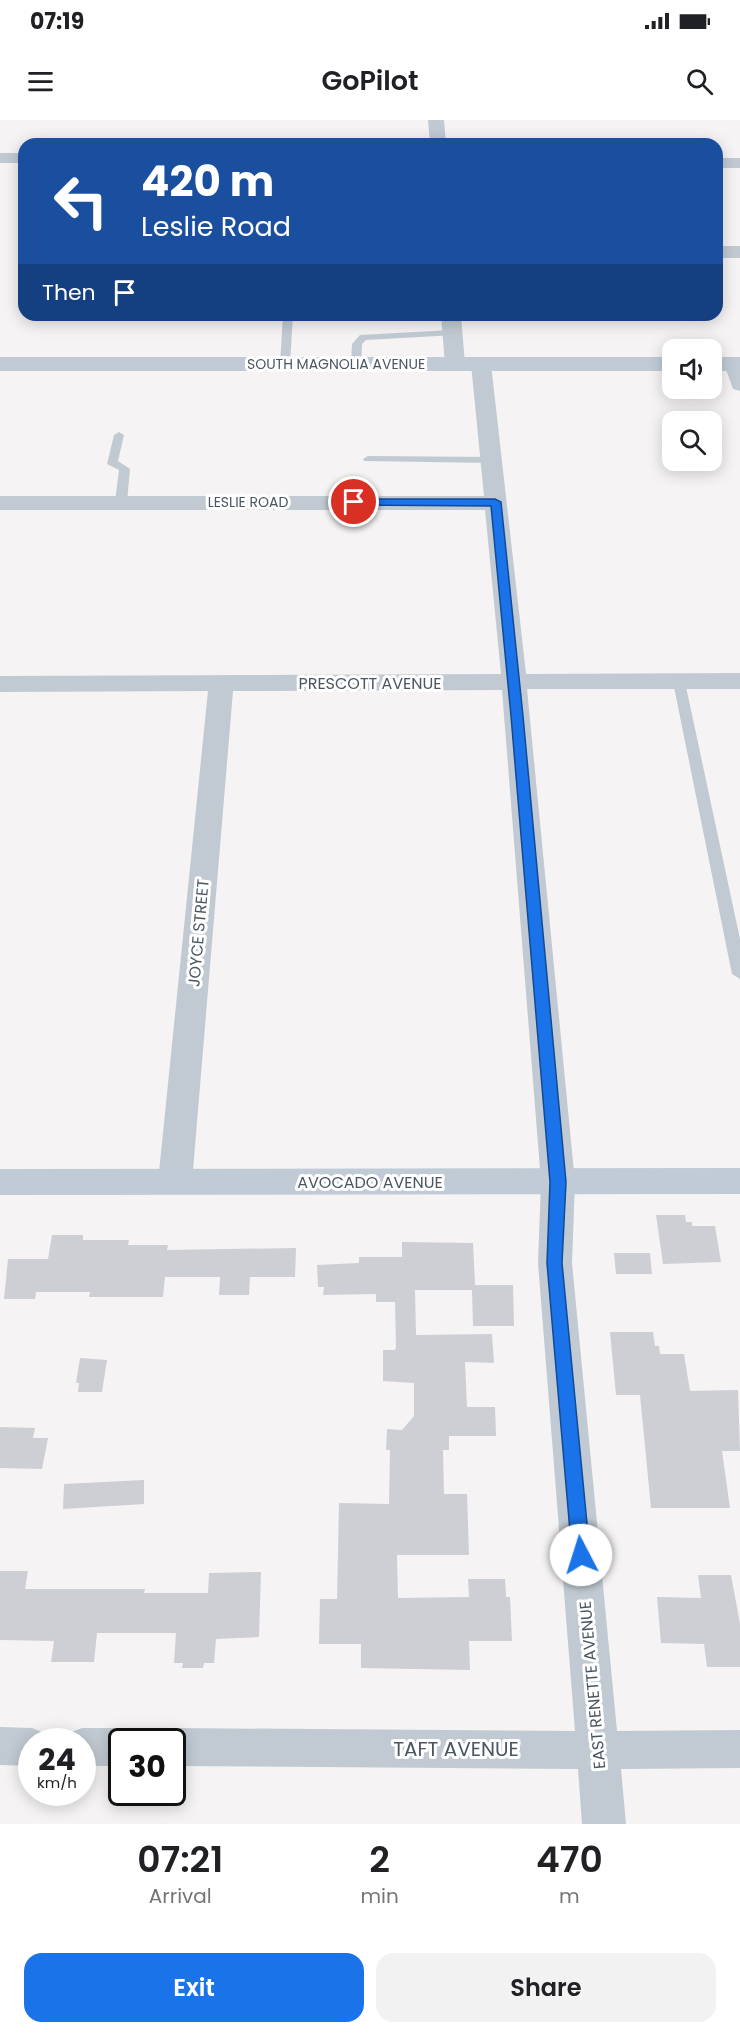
<!DOCTYPE html>
<style>
:root{--surface:#fff;--page:#f2f2f2;--text:#202124;--muted:#757577;--accent:#1a73e8}
body{margin:0;font-family:Poppins,sans-serif;background:var(--page);color:var(--text);height:100vh;display:flex;flex-direction:column;font-size:22px;white-space:nowrap}
*{box-sizing:border-box;margin:0}
p{font-size:20px;color:var(--muted)}
.icon{flex:none;width:33px;height:33px;fill:none;stroke:currentColor;stroke-width:2;stroke-linecap:round;stroke-linejoin:round}
.map{position:relative;height:1704px;overflow:hidden}
.panel{display:flex;flex-direction:column;background:var(--surface);flex:1}
.panel>*{flex:none}
.banner{position:absolute;left:18px;top:18px;width:705px;height:183px;border-radius:18px;box-shadow:0 3px 15px #0003;background:#1a4fa0;color:#fff;overflow:hidden}
.tools{position:absolute;left:662px;top:219px;display:grid;gap:12px}
.tools a{display:grid;place-items:center;width:60px;height:60px;border-radius:12px;background:var(--surface);box-shadow:0 3px 15px #0003;font-size:30px}
.speed{position:absolute;left:18px;top:1608px;display:flex;gap:12px;font-size:30px;font-weight:700;text-align:center}
.speed>*{display:grid;place-content:center;width:78px;height:78px;border-radius:50%;background:var(--surface);box-shadow:0 3px 15px #0003;line-height:1}
.speed small{font-size:15px;font-weight:400}
.speed .limit{border:3px solid #111;border-radius:9px;background:#fff;color:#111}
.pin{position:absolute;display:grid;place-items:center;width:51px;height:51px;color:#fff;margin:-26px;border:3px solid #fff;border-radius:50%;box-shadow:0 2px 6px #0007}
.me{position:absolute;width:66px;margin:-33px;rotate:355deg;stroke-linejoin:round;filter:drop-shadow(0 0 4px #0008)}
.turn{display:flex;align-items:center;gap:21px;height:126px;padding:0 24px;font-size:27px}
.turn .icon{width:78px;height:78px;stroke-width:2.5}
.turn b{display:block;font-size:42px;line-height:51px}
.then{display:flex;align-items:center;height:57px;padding:0 24px;background:#0003;gap:12px;font-size:22px}
.eta{display:flex;justify-content:space-evenly;align-items:center;height:102px;text-align:center}
.eta b{font-size:36px;font-weight:600;line-height:42px}
.button{display:flex;gap:12px;margin-top:auto;padding:12px 24px}
.button a{flex:1;height:69px;border-radius:18px;background:var(--accent);color:#fff;font-size:24px;font-weight:600;line-height:69px;text-align:center}
.button a+a{background:var(--page);color:var(--text)}
.status{display:flex;justify-content:space-between;align-items:center;height:42px;padding:0 30px;background:var(--surface);direction:ltr}
.status svg{height:16px;fill:currentColor}
header{display:flex;justify-content:space-between;align-items:center;height:78px;padding:0 24px;background:var(--surface);font-size:27px;font-weight:600}
.map>svg:first-child{display:block}
</style>
<div class="status"><b>07:19</b><svg viewBox="0 0 49 12"><path d="M0 12V9h3v3zM5 12V6h3v6zM10 12V3h3v9zM15 12V0h3v12zM26 1h20v11H26zM47 4h2v5h-2z"/></svg></div>
<header><svg class="icon" aria-label="menu" viewBox="0 0 24 24"><path d="M4 6h16M4 12h16M4 18h16"/></svg>GoPilot<svg class="icon" aria-label="search" viewBox="0 0 24 24"><circle cx="10" cy="10" r="6"/><path d="M15 15l6 6"/></svg></header>
<div class="map">
<svg width="740" height="1704" viewBox="0 0 740 1704">
<rect width="100%" height="100%" fill="#f5f3f3"/>
<g fill="#cdcfd5">
<polygon points="656,1095 685,1095 686,1102 692,1102 692,1106 715,1106 721,1142 663,1144"/>
<polygon points="52,1115 83,1115 83,1120 129,1120 128,1125 168,1125 167,1130 296,1128 295,1157 250,1157 249,1175 219,1175 220,1157 165,1157 163,1177 89,1177 90,1172 36,1172 35,1179 4,1179 8,1139 48,1139"/>
<polygon points="402,1122 473,1123 475,1165 513,1165 514,1206 473,1206 472,1170 415,1170 416,1215 492,1214 494,1243 465,1242 467,1287 495,1287 496,1316 449,1316 449,1330 443,1330 444,1374 467,1374 469,1435 397,1435 398,1478 469,1477 468,1459 505,1459 506,1477 510,1477 512,1521 469,1521 470,1550 361,1548 361,1524 319,1524 320,1479 337,1479 339,1383 389,1384 390,1330 386,1330 387,1309 402,1310 414,1296 414,1263 383,1261 383,1230 395,1230 396,1227 395,1182 376,1182 376,1174 323,1175 324,1167 318,1167 317,1145 359,1143 359,1137 402,1137"/>
<polygon points="614,1133 650,1133 652,1154 616,1154"/>
<polygon points="610,1212 653,1212 655,1226 659,1226 660,1234 684,1234 690,1271 738,1270 740,1331 722,1331 730,1388 651,1388 640,1275 616,1275"/>
<polygon points="80,1238 107,1240 102,1272 78,1272 79,1263 76,1263"/>
<polygon points="0,1307 35,1308 33,1318 48,1318 42,1349 0,1348"/>
<polygon points="144,1360 144,1384 63,1389 64,1364"/>
<polygon points="0,1451 28,1451 25,1469 145,1469 144,1473 208,1473 209,1453 261,1452 259,1517 216,1519 214,1543 204,1543 203,1548 182,1548 183,1543 174,1543 176,1513 97,1513 94,1542 51,1542 54,1521 0,1520"/>
<polygon points="698,1455 731,1455 740,1504 740,1547 707,1547 704,1524 661,1523 657,1477 701,1478"/>
</g>
<g fill="none" stroke-linecap="round" stroke-linejoin="round">
<g fill="#c1cad2" fill-rule="evenodd">
<polygon points="283,195 293,195 290,244 285,247 280,244"/>
<polygon points="452,210 457,213 455,215 366,220 362,224 361,244 356,247 351,244 352,224 360,215"/>
<polygon points="119,312 124,315 118,341 130,349 127,382 121,385 115,382 119,350 107,344 114,315"/>
<polygon points="368,336 491,337 496,340 491,343 364,341 363,339"/>
<polygon points="679,558 685,562 740,819 740,859 732,854 673,562"/>
</g>
<g fill="#c1cad2" fill-rule="evenodd">
<polygon points="428,0 444,0 446,24 430,24"/>
<rect x="0" y="33" width="24" height="10"/>
<rect x="717" y="38" width="23" height="10"/>
<rect x="717" y="126" width="23" height="12"/>
<polygon points="441,195 461,195 465,244 462,248 448,248 445,244"/>
<polygon points="481,238 488,240 491,244 526,554 740,553 740,569 527,569 575,1062 572,1143 617,1611 740,1610 740,1648 621,1649 626,1704 582,1704 578,1649 172,1646 172,1622 153,1622 157,1614 172,1608 575,1611 538,1143 541,1062 502,570 233,571 192,1062 187,1070 175,1074 163,1070 158,1062 208,571 0,572 0,556 501,554 485,390 0,390 0,376 484,376 471,244 474,240"/>
<polygon points="734,238 740,239 740,271 733,269 724,244 727,240"/>
<polygon points="0,1607 32,1608 47,1614 51,1622 32,1622 32,1646 0,1645"/>
<polygon points="82,1608 122,1608 137,1614 141,1622 122,1622 122,1646 82,1646 82,1622 63,1622 67,1614"/>
</g>
<g fill="#c1cbd6" fill-rule="evenodd">
<rect x="0" y="237" width="672" height="14"/>
<rect x="711" y="237" width="29" height="14"/>
<polygon points="740,1048 740,1074 0,1075 0,1049"/>
</g>
</g>
<polygon fill="#1a73e8" stroke="#114b97" stroke-width="1.5" points="354,379 495,379 501,382 523,596 566,1062 562,1143 590,1435 587,1440 581,1442 574,1440 572,1435 547,1143 550,1062 511,596 491,386 351,385 349,382"/>
<g text-anchor="middle" stroke-width="6" stroke-linejoin="round" paint-order="stroke">
<g font-size="14" fill="#4a5661" stroke="#fff">
<text x="336" y="249">SOUTH MAGNOLIA AVENUE</text>
<text x="248" y="387">LESLIE ROAD</text>
</g>
<g font-size="16" fill="#4a5661" stroke="#fff">
<text x="370" y="569">PRESCOTT AVENUE</text>
<text transform="translate(198 813) rotate(-85)" y="6">JOYCE STREET</text>
<text x="370" y="1068">AVOCADO AVENUE</text>
<text transform="translate(592 1565) rotate(-95)" y="6">EAST RENETTE AVENUE</text>
</g>
<g font-size="20" fill="#4a5661" stroke="#fff">
<text x="456" y="1636">TAFT AVENUE</text>
</g>
</g>
</svg>
<div class="tools">
<a><svg class="icon" aria-label="sound" viewBox="0 0 24 24"><path d="M4 9h4l5-4v14l-5-4H4zM17 9q2 3 0 6"/></svg></a>
<a><svg class="icon" aria-label="search" viewBox="0 0 24 24"><circle cx="10" cy="10" r="6"/><path d="M15 15l6 6"/></svg></a>
</div>
<div class="speed"><div>24<small>km/h</small></div><div class="limit">30</div></div>
<div class="pin" style="left:354px;top:382px;background:#d93025"><svg class="icon" aria-label="arrive" viewBox="0 0 24 24"><path d="M6 21V4h12l-3 4 3 4H6"/></svg></div>
<svg class="me" style="left:581px;top:1435px" viewBox="-20 -20 40 40"><circle r="19" fill="#fff"/><path d="M0-13L10 11 0 6-10 11z" fill="#1a73e8"/></svg>
<div class="banner">
<div class="turn"><svg class="icon" aria-label="left" viewBox="0 0 24 24"><path d="M17 20v-9H6M10 6l-5 5 5 5"/></svg><div><b>420 m</b>Leslie Road</div></div>
<div class="then">Then<svg class="icon" aria-label="arrive" viewBox="0 0 24 24"><path d="M6 21V4h12l-3 4 3 4H6"/></svg></div>
</div>
</div>
<section class="panel">
<div class="eta">
<div><b>07:21</b><p>Arrival</p></div>
<div><b>2</b><p>min</p></div>
<div><b>470</b><p>m</p></div>
</div>
<div class="button"><a>Exit</a><a>Share</a></div>
</section>
